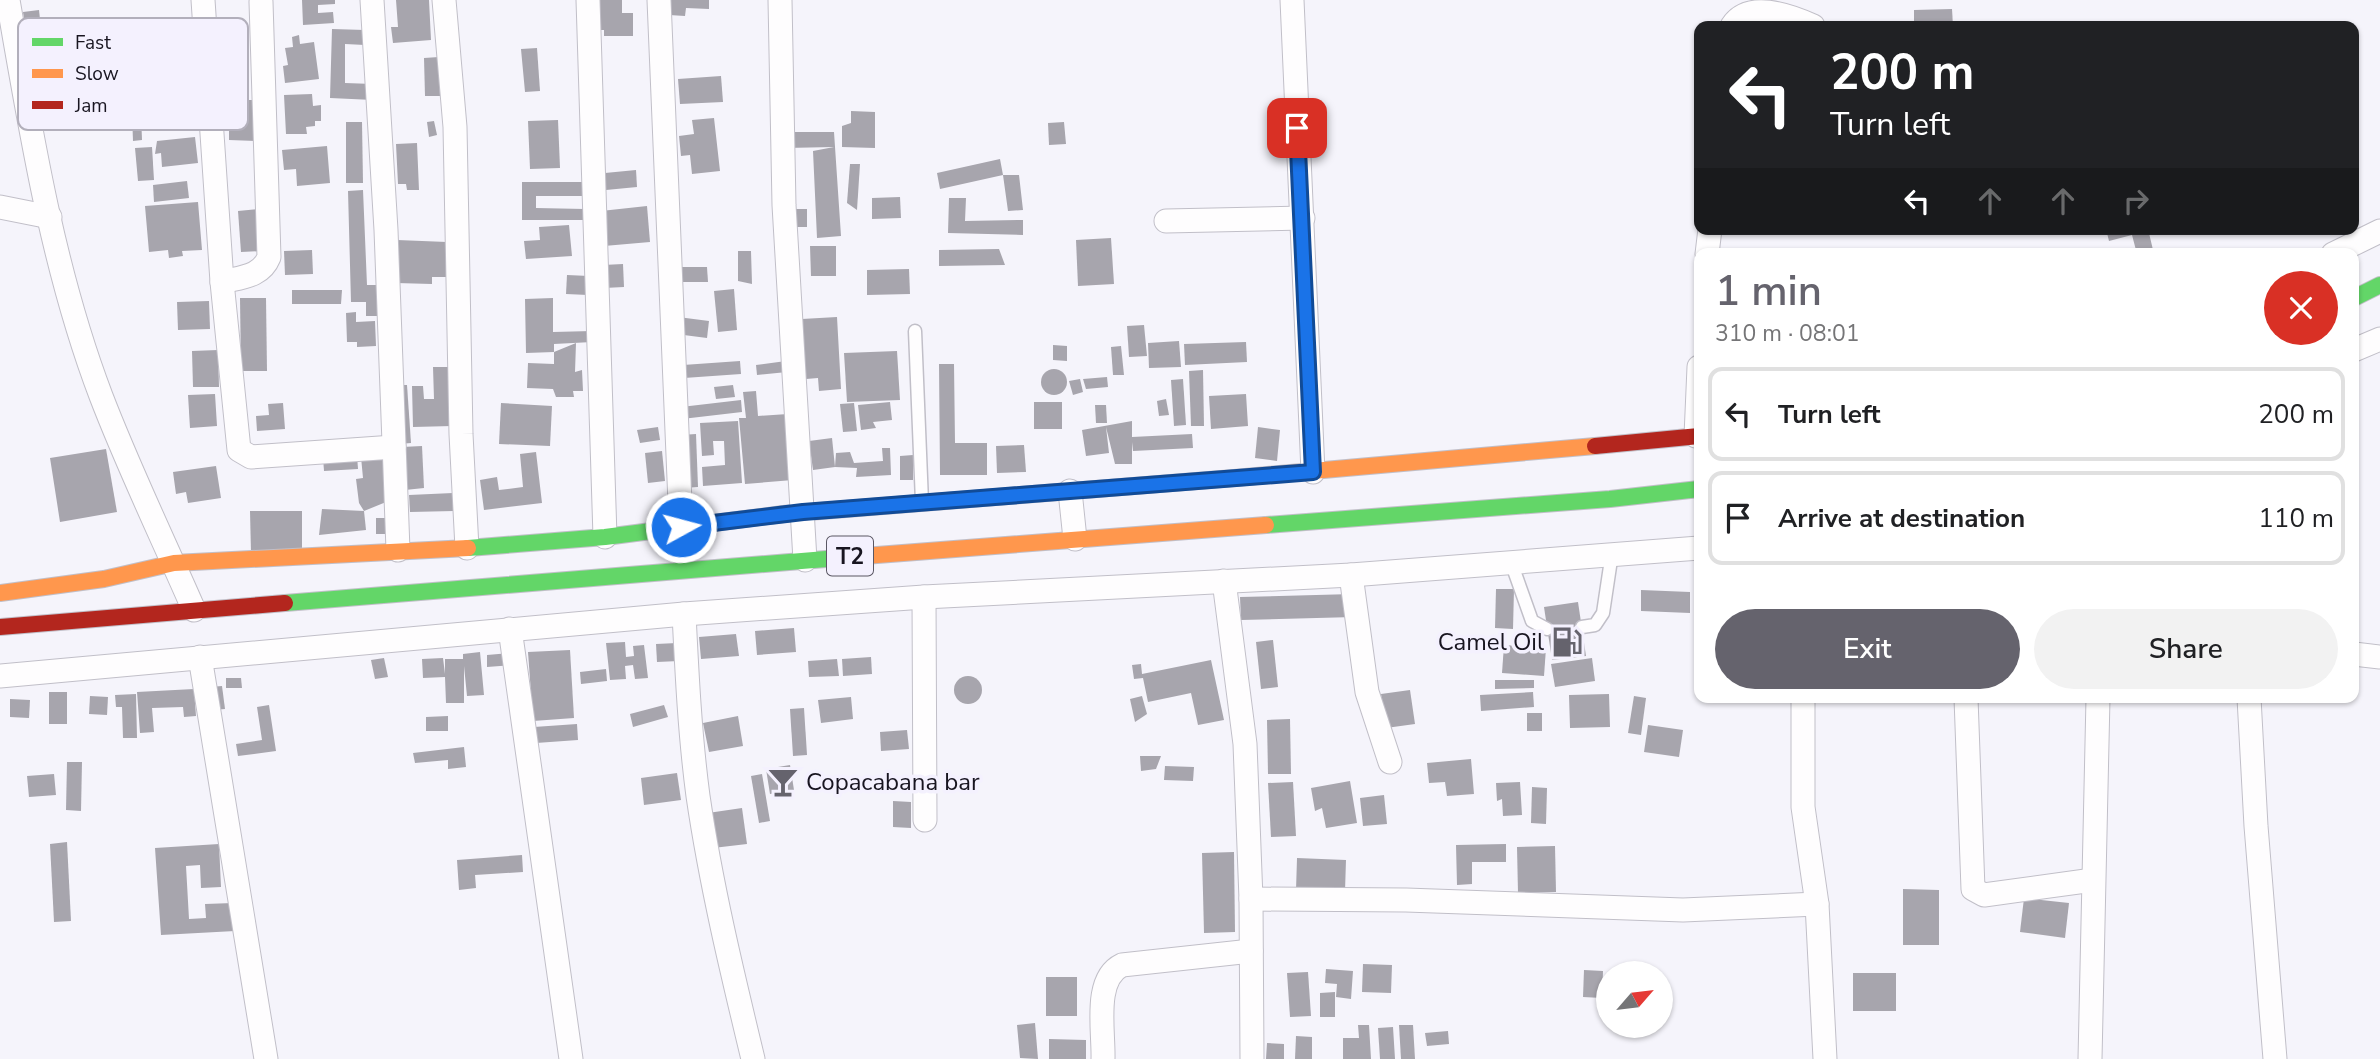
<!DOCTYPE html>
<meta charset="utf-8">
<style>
:root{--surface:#fff;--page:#f2f2f2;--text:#202124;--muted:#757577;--line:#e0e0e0;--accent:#65636d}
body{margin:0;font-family:"Nunito Sans",sans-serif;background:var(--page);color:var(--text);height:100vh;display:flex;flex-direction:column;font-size:26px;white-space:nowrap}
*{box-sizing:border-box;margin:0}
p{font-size:23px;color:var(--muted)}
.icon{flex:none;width:38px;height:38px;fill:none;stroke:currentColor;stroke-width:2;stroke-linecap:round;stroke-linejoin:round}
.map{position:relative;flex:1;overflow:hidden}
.drawer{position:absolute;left:1694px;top:248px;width:665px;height:455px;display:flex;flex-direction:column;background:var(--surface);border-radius:14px;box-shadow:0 2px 5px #0004}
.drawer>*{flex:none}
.banner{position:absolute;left:1694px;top:21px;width:665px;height:214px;border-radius:14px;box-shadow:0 2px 5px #0004;background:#202124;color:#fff;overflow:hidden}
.needle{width:46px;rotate:62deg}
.fabs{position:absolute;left:1596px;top:961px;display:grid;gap:14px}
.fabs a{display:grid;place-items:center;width:77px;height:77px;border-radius:50%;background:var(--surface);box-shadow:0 2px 5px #0004;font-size:35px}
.pin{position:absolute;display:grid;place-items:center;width:60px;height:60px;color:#fff;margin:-30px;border-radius:14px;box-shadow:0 4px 10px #0006}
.me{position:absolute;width:77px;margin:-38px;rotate:83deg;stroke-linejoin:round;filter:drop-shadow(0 0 5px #0008)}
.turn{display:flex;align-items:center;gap:24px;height:147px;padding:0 21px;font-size:32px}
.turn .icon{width:91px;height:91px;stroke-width:2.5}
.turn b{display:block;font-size:49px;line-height:60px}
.lanes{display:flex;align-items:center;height:66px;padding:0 21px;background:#0003;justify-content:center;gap:35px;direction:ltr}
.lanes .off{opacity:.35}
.round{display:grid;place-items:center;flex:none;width:74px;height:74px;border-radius:37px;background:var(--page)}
.overview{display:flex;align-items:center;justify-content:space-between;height:119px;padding:0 21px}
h1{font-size:42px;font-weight:600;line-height:52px;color:var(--accent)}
.cta{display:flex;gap:14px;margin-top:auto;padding:14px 21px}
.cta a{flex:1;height:80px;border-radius:42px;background:var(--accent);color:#fff;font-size:28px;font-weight:600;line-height:80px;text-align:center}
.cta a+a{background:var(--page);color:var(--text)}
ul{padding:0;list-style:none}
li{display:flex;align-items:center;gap:21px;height:94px;margin:0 14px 10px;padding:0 7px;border:4px solid var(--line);border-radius:14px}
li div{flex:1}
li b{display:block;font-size:26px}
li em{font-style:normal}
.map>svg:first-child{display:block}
</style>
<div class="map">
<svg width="2380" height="1059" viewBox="0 0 2380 1059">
<rect width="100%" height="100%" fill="#f5f4fb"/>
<g fill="#a7a5ad">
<polygon points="302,0 335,0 335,4 318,5 318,13 333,12 334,23 303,25"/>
<polygon points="396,0 429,0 431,40 393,43 391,27 398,27"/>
<polygon points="592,0 622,0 622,13 633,13 633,36 604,36 604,30 593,30"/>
<polygon points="670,0 709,0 709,9 686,8 685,16 669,15"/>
<polygon points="1952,9 1953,26 1914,26 1914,10"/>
<polygon points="39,10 42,38 27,40 23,12"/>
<polygon points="332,29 365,30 365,45 345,44 345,83 373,84 373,100 330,98"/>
<polygon points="299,35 300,44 314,42 319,79 285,83 283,66 288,65 285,48 293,47 292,37"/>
<polygon points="537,48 540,91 525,92 521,49"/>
<polygon points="439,57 440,96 425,96 424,58"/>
<polygon points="721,76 723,102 680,104 678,79"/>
<polygon points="312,94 313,106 321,105 321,121 315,121 315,126 306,127 307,134 286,134 284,95"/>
<polygon points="229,100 256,100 256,141 229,140"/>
<polygon points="851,111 875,112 875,148 842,147 842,126 851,123"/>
<polygon points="132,114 141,114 142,140 133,141"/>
<polygon points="714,118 720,171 692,174 690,155 681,156 679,136 694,134 692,120"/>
<polygon points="558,120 560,168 530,169 528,121"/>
<polygon points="434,121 437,135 429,137 427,122"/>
<polygon points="346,122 362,122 363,183 346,183"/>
<polygon points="1064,122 1066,144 1049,145 1048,123"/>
<polygon points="785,132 834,132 841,236 817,238 813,151 834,147 785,148"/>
<polygon points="195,137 198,163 162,167 161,153 155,154 157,141"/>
<polygon points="417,143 419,190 407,190 406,184 398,184 396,144"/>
<polygon points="327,146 330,183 297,186 296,169 284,170 282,150"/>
<polygon points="152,147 154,180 138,181 135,148"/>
<polygon points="1000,159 1003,175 1019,175 1023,210 1008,211 1003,175 940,189 937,173"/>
<polygon points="850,164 860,164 857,210 847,203"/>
<polygon points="636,170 637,187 606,190 605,173"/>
<polygon points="187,181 189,198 154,202 153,185"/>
<polygon points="522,182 583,182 583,196 536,196 536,208 585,209 585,220 522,220"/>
<polygon points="363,190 367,285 380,285 380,316 366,316 366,302 351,302 348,191"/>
<polygon points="900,197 901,218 872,219 872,198"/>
<polygon points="949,198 966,198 965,221 1023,220 1023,235 948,233"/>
<polygon points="198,202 202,250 182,251 183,256 169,258 168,250 149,252 145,206"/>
<polygon points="647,206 650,242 604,246 601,211"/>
<polygon points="259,209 262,251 241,252 238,211"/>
<polygon points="792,209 807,209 807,227 793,227"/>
<polygon points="569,225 572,256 526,259 524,241 540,240 539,227"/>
<polygon points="2106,229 2148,229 2154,254 2137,254 2132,235 2109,241"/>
<polygon points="1111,238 1114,284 1078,286 1076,240"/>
<polygon points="397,240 447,242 446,277 432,277 432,284 396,283"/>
<polygon points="810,246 836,246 836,276 811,276"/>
<polygon points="999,249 1005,265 939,266 939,250"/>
<polygon points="312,250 313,274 285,275 284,251"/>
<polygon points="738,251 751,251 752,284 738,281"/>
<polygon points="623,264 624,287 604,288 603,265"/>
<polygon points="675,267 707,267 708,282 675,282"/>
<polygon points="909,269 910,294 867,295 867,270"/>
<polygon points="567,275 589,276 588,295 566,294"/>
<polygon points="734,289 737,330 718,332 714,291"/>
<polygon points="292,290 342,290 341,304 292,304"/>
<polygon points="240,298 266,298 267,371 241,371"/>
<polygon points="553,298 553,332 592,331 592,342 554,344 554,352 526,353 525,299"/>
<polygon points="209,301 210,329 178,330 177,302"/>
<polygon points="356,312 356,322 375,321 376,346 357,347 357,342 347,342 346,313"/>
<polygon points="678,317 709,321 707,338 676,334"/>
<polygon points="837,317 841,389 819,391 818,378 806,379 802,319"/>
<polygon points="1144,325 1147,356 1129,357 1127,326"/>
<polygon points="1179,341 1181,367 1149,368 1148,343"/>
<polygon points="1246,342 1247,362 1185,365 1184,344"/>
<polygon points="576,343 575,372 582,370 583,391 573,391 574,397 556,397 553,389 527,388 528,363 554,364 554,352"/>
<polygon points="1053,345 1067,346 1067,361 1053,360"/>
<polygon points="1121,346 1124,375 1113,375 1111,347"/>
<polygon points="218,350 219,387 193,387 192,351"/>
<polygon points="897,351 900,400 847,402 844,353"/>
<polygon points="740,361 741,374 684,378 683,365"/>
<polygon points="786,361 787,372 757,375 756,365"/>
<polygon points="939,364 954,364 955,443 987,443 987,475 940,475"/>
<polygon points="433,367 450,367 452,426 413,427 412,386 423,386 424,399 434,399"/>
<circle cx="1054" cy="382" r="13"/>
<polygon points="1203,370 1204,426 1191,426 1189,371"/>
<polygon points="1107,377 1108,387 1086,389 1083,379"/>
<polygon points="1080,379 1083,392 1073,395 1069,381"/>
<polygon points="1183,379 1186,425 1174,426 1171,380"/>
<polygon points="395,385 407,385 411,443 399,444"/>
<polygon points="733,385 735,397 716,399 714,387"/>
<polygon points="756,391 758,416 788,414 793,480 745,484 739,418 746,418 743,392"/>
<polygon points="215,394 217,426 190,428 188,395"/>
<polygon points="1246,394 1248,426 1211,429 1209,396"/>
<polygon points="1166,399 1169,415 1159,416 1157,401"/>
<polygon points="741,400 742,412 682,419 681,407"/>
<polygon points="890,402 892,420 873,422 876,428 861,430 858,405"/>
<rect x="1034" y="402" width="28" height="27"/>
<polygon points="283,403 285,429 257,431 256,416 269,415 268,404"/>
<polygon points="501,403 552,406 550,446 499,444"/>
<polygon points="854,403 857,431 843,432 840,404"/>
<polygon points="1095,405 1106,405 1107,423 1096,423"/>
<polygon points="738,421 742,483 703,486 702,467 725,465 724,441 713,441 714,455 702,456 700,423"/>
<polygon points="1132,421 1132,437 1192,434 1193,448 1133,451 1132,442 1132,464 1115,464 1106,427 1109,453 1086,456 1082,430"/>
<polygon points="658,427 660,440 640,443 637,430"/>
<polygon points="1258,427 1280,430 1277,461 1255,458"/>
<polygon points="696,434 698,487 683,488 681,435"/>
<polygon points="832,438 835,467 813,470 809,441"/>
<polygon points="1024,445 1026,472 997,473 996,446"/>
<polygon points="422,446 424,488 405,490 402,447"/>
<polygon points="882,448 890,448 891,475 856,477 857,468 835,467 836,453 850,452 854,463 883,461"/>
<polygon points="106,449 117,512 60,522 50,458"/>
<polygon points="662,451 665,481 648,483 645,453"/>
<polygon points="536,452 542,503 484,510 480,480 497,477 499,490 523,487 520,454"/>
<polygon points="386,454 391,500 364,511 359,503 356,479 363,478 361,457"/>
<polygon points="357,455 358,469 324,471 323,457"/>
<polygon points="913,455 913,480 900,480 900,456"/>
<polygon points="216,466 221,498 188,503 186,492 176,494 173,472"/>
<polygon points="453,493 454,511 410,512 409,495"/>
<polygon points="322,509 364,511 366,530 319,535"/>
<polygon points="250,511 302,511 302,552 251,553"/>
<rect x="376" y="518" width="11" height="16"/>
<polygon points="1496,589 1514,589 1513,629 1495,628"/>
<polygon points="1641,590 1690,592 1690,613 1641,611"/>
<polygon points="1353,594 1354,617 1241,620 1240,597"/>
<polygon points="1578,602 1586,656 1552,660 1544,607"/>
<polygon points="794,628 796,652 757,655 755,631"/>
<polygon points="736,634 739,656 701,659 699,637"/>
<polygon points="1273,640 1278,687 1261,689 1256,642"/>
<polygon points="625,642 626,657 634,656 633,646 644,645 648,678 635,679 633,665 625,666 626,679 610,680 606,643"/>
<polygon points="677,643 679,661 657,662 656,644"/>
<polygon points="1504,645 1546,648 1544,676 1502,673"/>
<polygon points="570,650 574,718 533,721 528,652"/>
<polygon points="480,652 484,695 467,696 464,666 464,703 446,703 445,677 423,678 422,659 443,658 445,674 445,659 463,659 463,654"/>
<polygon points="511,653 512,665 487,667 487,655"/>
<polygon points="871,657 872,674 843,676 842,659"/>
<polygon points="384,658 388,677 375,679 371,660"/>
<polygon points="1592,658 1595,681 1555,687 1551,664"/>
<polygon points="837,659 839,676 809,677 808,661"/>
<polygon points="1211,660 1224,720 1198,725 1191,693 1148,702 1143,678 1134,679 1132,665 1141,664 1142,674"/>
<polygon points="606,669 607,681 581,684 580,672"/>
<circle cx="968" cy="690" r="14"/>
<polygon points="226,678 241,678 242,688 226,688"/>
<polygon points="1495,680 1534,680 1534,688 1495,689"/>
<polygon points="222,686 225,709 213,710 210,687"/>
<polygon points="194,689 196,716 184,717 183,707 152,708 154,732 140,733 137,692"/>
<polygon points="1410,690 1415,724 1386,728 1381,694"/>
<rect x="49" y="692" width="18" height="32"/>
<polygon points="1533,692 1534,707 1481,711 1480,695"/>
<polygon points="136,694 137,738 123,738 122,707 116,707 115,695"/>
<polygon points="1609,694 1610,727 1570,728 1569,695"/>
<polygon points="90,696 108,697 107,715 89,714"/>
<polygon points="1142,696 1147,714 1135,722 1130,699"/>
<polygon points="1634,696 1646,698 1641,735 1628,733"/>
<polygon points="851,697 853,719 821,723 818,700"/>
<polygon points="10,699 30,700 29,718 10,717"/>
<polygon points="269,705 276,751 238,756 236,744 262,740 257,707"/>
<polygon points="664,705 668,717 633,727 630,714"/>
<polygon points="804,708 807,755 793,756 790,709"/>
<rect x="1527" y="713" width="15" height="18"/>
<polygon points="448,716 448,731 426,731 426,717"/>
<polygon points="738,716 743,746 709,752 703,723"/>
<polygon points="1290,719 1291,774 1268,774 1267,720"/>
<polygon points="577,724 578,740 536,743 534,727"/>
<polygon points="1648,725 1683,730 1679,757 1644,752"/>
<polygon points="907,730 909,749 881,751 880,732"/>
<polygon points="464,747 466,767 448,769 448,760 415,763 413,753"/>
<polygon points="1140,756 1161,756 1156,769 1141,771"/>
<polygon points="1471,759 1474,794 1447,796 1445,782 1429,783 1427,763"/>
<polygon points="67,762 82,762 81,811 66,810"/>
<polygon points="790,765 794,790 770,794 766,769"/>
<polygon points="1165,766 1194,767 1193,781 1164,780"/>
<polygon points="677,773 681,800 644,805 641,778"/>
<polygon points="54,774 56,795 29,797 27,776"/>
<polygon points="762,774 770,821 759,823 751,776"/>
<polygon points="1350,781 1357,823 1326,828 1322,808 1315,811 1311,788"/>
<polygon points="1293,782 1296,836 1271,837 1268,783"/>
<polygon points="1520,782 1522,815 1503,816 1502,799 1497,801 1496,783"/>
<polygon points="1532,787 1547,788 1546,824 1531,823"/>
<polygon points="1384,795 1387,824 1363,826 1360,798"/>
<polygon points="893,801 911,802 911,828 893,827"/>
<polygon points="742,808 747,844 713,848 708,813"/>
<polygon points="67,842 71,921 54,922 50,844"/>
<polygon points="219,844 221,887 201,888 200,865 186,866 189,919 206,918 205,904 233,903 235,931 161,935 155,848"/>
<polygon points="1506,844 1506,862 1472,862 1472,884 1457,885 1456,845"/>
<polygon points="1555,846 1556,892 1518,893 1517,847"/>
<polygon points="1234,852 1235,932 1204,933 1202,853"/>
<polygon points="522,855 523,872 475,875 476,888 459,890 457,860"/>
<polygon points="1297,858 1346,860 1345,891 1296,890"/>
<polygon points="1903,889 1939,890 1939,945 1903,945"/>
<polygon points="2024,898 2069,903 2065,938 2020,932"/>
<polygon points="1363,964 1392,965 1391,993 1362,992"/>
<polygon points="1326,969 1353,971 1351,999 1336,997 1337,984 1325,983"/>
<polygon points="1584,970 1603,971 1602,998 1583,997"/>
<polygon points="1308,972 1311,1016 1290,1017 1287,973"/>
<rect x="1853" y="973" width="43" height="38"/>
<rect x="1046" y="977" width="31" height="39"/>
<polygon points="1335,992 1335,1017 1320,1017 1320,993"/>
<polygon points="1035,1023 1038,1059 1020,1058 1017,1025"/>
<polygon points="1358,1025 1369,1025 1371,1059 1343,1059 1343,1038 1359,1038"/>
<polygon points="1399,1025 1413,1025 1415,1059 1401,1059"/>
<polygon points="1393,1027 1395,1059 1380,1059 1378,1028"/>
<polygon points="1448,1031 1449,1044 1427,1046 1425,1033"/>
<polygon points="1296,1036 1312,1037 1312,1059 1295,1059"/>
<polygon points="1049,1039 1086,1040 1086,1059 1049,1059"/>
<polygon points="1267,1043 1284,1044 1284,1059 1266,1059"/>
</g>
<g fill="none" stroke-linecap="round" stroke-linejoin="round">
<g stroke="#c1bfc8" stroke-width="15">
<g id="lane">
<polyline points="915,331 922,502"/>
<polyline points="1511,562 1532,621 1547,629"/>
<polyline points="1582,627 1595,625 1603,613 1612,553"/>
</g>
</g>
<g stroke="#c1bfc8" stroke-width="25">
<g id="street">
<path d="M8,0c23,133 45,270 93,396 28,73 62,143 93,214"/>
<polyline points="203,0 222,282 239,450 251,457 394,447"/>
<polyline points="372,0 386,230 398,550"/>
<polyline points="444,0 455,127 461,434 467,548"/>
<polyline points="588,0 605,537"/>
<polyline points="659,0 681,527"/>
<polyline points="780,0 784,205 805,560"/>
<polyline points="1292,0 1313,472"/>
<path d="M1732,26c17,-26 59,-10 81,0"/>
<polyline points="0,207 50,217"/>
<polyline points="1166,221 1303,218"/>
<polyline points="1707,254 1710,229"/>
<polyline points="2333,254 2380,231"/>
<path d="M222,282c19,-5 39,-5 47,-25l-8,-255"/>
<polyline points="2354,350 2380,339"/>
<polyline points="1696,436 1699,367"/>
<polyline points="1070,491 1075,539"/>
<polyline points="1351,575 1367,692 1390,762"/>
<polyline points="1224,581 1245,744 1251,899 1252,1059"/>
<polyline points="924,597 925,820"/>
<path d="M684,614c3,61 6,122 14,182 13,89 34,176 55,263"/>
<polyline points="510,629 571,1059"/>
<polyline points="2354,654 2380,657"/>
<polyline points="200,657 266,1059"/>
<polyline points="0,676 684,614 924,597 1351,575 1699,548"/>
<polyline points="1803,698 1803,807 1817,904 1825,1059"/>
<polyline points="1966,698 1973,889 1984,895 2093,880"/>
<polyline points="2249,698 2256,826 2275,1059"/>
<polyline points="1251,899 1406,900 1683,910 1817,904"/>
<path d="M1103,1059c1,-28 -10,-80 19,-94l129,-14"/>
<polyline points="2090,1059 2098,698"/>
</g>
</g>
<g stroke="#c1bfc8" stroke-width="18">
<g id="fast">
<polyline points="2354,298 2380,285"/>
<polyline points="1266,525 1610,499 1699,489"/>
<polyline points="468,548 605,537 783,514"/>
<polyline points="285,603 838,558"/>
</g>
</g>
<g stroke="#c1bfc8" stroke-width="18">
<g id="slow">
<polyline points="1234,478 1595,446"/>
<polyline points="838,558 1266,525"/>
<polyline points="0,593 104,579 174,563 468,548"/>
</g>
</g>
<g stroke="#c1bfc8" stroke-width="18">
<g id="jam">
<polyline points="1595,446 1699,436"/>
<polyline points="783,514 1234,478"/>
<polyline points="0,627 285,603"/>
</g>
</g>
<use href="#lane" stroke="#fefdfe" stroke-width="12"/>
<use href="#street" stroke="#fefdfe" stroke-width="23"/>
<use href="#fast" stroke="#63d668" stroke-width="16"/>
<use href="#slow" stroke="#ff974d" stroke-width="16"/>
<use href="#jam" stroke="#b3261e" stroke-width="16"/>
</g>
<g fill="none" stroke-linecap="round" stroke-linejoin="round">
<g stroke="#114b97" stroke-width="18">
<polyline id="route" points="681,527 803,512 1313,472 1297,128"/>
</g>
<use href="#route" stroke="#1a73e8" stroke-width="12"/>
</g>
<defs>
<g id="fuel-bare" transform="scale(2.415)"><path d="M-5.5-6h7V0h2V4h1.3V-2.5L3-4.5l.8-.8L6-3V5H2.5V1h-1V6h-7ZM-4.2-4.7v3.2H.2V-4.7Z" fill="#65636d" stroke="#f4f1fe" stroke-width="2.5" paint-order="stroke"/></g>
<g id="bar-bare" transform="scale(2.415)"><path d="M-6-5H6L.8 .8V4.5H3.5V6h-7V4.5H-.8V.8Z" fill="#65636d" stroke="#f4f1fe" stroke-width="2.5" paint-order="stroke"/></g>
</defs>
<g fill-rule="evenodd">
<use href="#fuel-bare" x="1567" y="642"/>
<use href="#bar-bare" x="783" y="782"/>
</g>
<g text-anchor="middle" stroke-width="7" stroke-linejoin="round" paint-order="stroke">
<rect fill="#f4f1fe" stroke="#5a5763" stroke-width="2" x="827" y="536.5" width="46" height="39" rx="5"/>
<g font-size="23" font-weight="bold" fill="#181520">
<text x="850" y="564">T2</text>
</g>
<g font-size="24" fill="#181520" stroke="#f4f1fe" text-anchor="end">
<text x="1544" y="650">Camel Oil</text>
<text x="806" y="790" text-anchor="start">Copacabana bar</text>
</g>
</g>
<rect x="18" y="18" width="230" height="112" rx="10" fill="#f4f1fe" stroke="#b2afbb" stroke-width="2"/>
<rect x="32" y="38" width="31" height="8" fill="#63d668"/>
<rect x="32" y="69" width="31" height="9" fill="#ff974d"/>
<rect x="32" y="101" width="31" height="8" fill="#b3261e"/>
<g font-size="19" fill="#181520">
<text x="75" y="49">Fast</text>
<text x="75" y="80">Slow</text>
<text x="75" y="112">Jam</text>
</g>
</svg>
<div class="fabs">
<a><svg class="needle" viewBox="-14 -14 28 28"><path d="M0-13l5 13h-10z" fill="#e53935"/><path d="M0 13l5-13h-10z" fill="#757577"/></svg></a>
</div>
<div class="pin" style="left:1297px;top:128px;background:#d93025"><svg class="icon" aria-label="arrive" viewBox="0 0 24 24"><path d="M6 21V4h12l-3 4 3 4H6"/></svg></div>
<svg class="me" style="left:681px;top:527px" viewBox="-20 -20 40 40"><circle r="17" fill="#1a73e8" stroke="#fff" stroke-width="3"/><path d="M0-11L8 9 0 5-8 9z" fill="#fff"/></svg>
<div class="banner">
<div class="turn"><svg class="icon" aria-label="left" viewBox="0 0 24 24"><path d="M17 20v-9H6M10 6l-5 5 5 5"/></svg><div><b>200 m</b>Turn left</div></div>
<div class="lanes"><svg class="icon" aria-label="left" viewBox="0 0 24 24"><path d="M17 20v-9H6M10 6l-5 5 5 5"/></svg><svg class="icon off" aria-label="ahead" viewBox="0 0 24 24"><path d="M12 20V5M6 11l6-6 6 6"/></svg><svg class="icon off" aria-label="ahead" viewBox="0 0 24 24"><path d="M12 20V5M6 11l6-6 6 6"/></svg><svg class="icon off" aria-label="right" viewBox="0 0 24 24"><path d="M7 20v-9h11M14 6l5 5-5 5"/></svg></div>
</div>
<section class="drawer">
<div class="overview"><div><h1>1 min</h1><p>310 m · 08:01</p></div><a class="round" style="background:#d93025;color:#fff"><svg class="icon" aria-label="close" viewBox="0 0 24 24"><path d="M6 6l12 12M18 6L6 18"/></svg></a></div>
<ul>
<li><svg class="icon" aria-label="left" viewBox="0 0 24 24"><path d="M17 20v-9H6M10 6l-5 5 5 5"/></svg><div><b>Turn left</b></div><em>200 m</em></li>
<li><svg class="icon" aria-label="arrive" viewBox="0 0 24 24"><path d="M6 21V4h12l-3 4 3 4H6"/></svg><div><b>Arrive at destination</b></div><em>110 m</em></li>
</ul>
<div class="cta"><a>Exit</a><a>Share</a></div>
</section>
</div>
